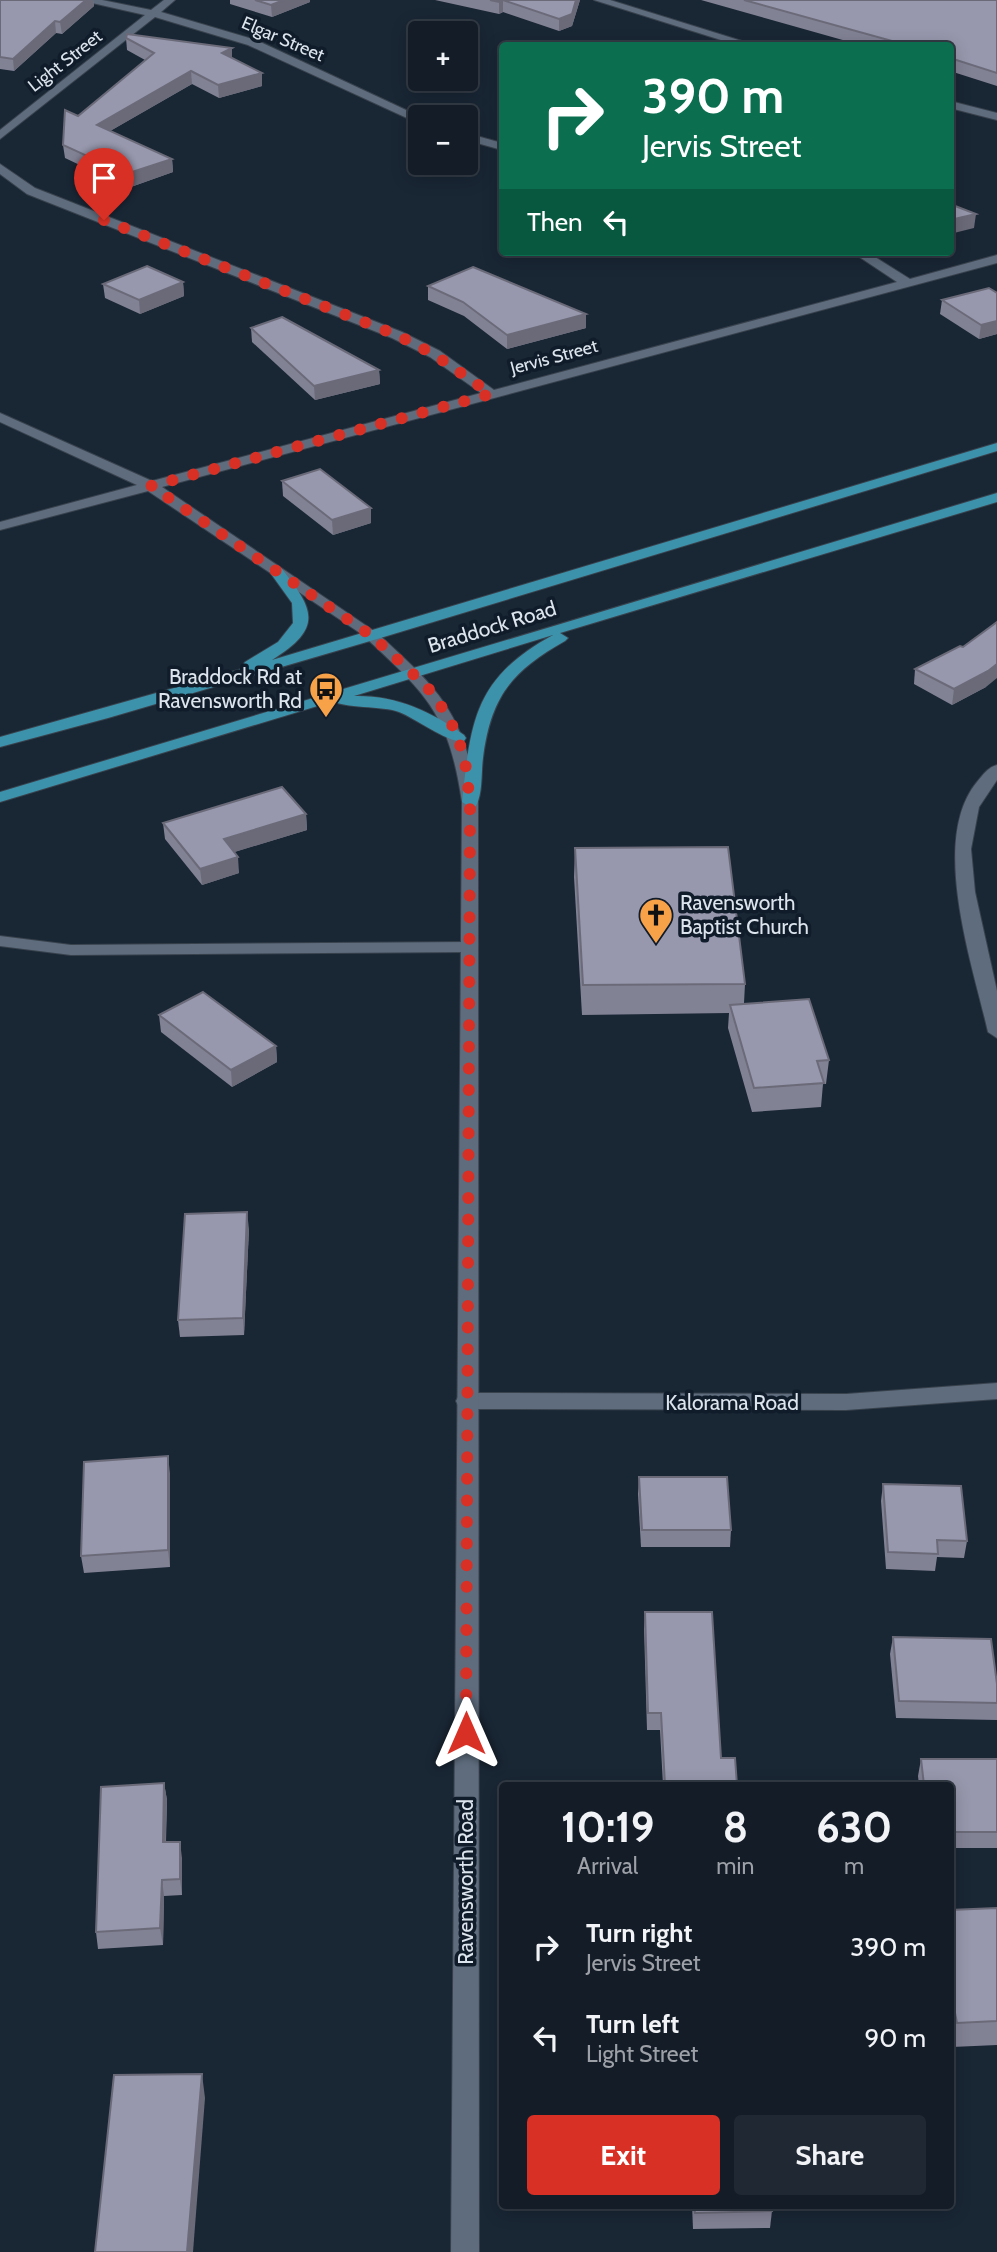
<!DOCTYPE html>
<meta charset="utf-8">
<style>
:root{--surface:#131c27;--page:#202933;--text:#f1f3f6;--muted:#9da1a7;--line:#323a44;--accent:#d93025}
body{margin:0;font-family:Cabin,sans-serif;background:var(--page);color:var(--text);height:100vh;display:flex;flex-direction:column;font-size:26px;white-space:nowrap}
*{box-sizing:border-box;margin:0}
p{font-size:23px;color:var(--muted)}
.icon{flex:none;width:38px;height:38px;fill:none;stroke:currentColor;stroke-width:2;stroke-linecap:round;stroke-linejoin:round}
.map{position:relative;flex:1;overflow:hidden}
.side{position:absolute;left:499px;top:1782px;width:455px;height:427px;display:flex;flex-direction:column;background:var(--surface);border-radius:7px;box-shadow:0 4px 18px #0003,0 0 0 2px var(--line)}
.side>*{flex:none}
.hud{position:absolute;left:499px;top:42px;width:455px;height:214px;border-radius:7px;box-shadow:0 4px 18px #0003,0 0 0 2px var(--line);background:#0b6e4f;color:#fff;overflow:hidden}
.tools{position:absolute;left:408px;top:21px;display:grid;gap:14px}
.tools a{display:grid;place-items:center;width:70px;height:70px;border-radius:7px;background:var(--surface);box-shadow:0 4px 18px #0003,0 0 0 2px var(--line);font-size:35px}
.pin{position:absolute;display:grid;place-items:center;width:60px;height:60px;color:#fff;margin:-72px -30px;border-radius:50% 50% 50% 0;rotate:-45deg;box-shadow:0 0 7px #0007}
.pin .icon{rotate:45deg}
.me{position:absolute;width:77px;margin:-38px;rotate:0deg;stroke-linejoin:round;filter:drop-shadow(0 0 5px #0008)}
.turn{display:flex;align-items:center;gap:24px;height:147px;padding:0 28px;font-size:32px}
.turn .icon{width:91px;height:91px;stroke-width:2.5}
.turn b{display:block;font-size:49px;line-height:60px}
.then{display:flex;align-items:center;height:66px;padding:0 28px;background:#0003;gap:14px;font-size:26px}
.eta{display:flex;justify-content:space-evenly;align-items:center;height:119px;text-align:center}
.eta b{font-size:42px;font-weight:700;line-height:49px}
.primary-button{display:flex;gap:14px;margin-top:auto;padding:14px 28px}
.primary-button a{flex:1;height:80px;border-radius:7px;background:var(--accent);color:#fff;font-size:28px;font-weight:700;line-height:80px;text-align:center}
.primary-button a+a{background:var(--page);color:var(--text)}
ul{padding:0;list-style:none}
li{display:flex;align-items:center;gap:21px;height:91px;padding:0 28px}
li div{flex:1}
li b{display:block;font-size:26px}
li em{font-style:normal}
.map>svg:first-child{display:block}
</style>
<div class="map">
<svg width="997" height="2252" viewBox="0 0 997 2252">
<rect width="100%" height="100%" fill="#192634"/>
<g fill="none" stroke-linecap="round" stroke-linejoin="round">
<g stroke="#38424d" stroke-width="2">
<g id="minor">
<polygon points="79,0 102,0 151,10 164,0 175,0 161,12 256,40 421,117 420,124 248,45 155,17 0,139 0,130 145,15"/>
<polygon points="594,0 610,0 758,46 740,46"/>
<polygon points="950,101 997,113 997,120 950,108"/>
<polygon points="466,133 502,143 502,150 466,140"/>
<polygon points="0,164 35,188 402,332 440,351 494,390 897,282 852,252 867,252 910,279 997,255 997,263 162,487 377,633 380,636 377,639 372,641 148,491 0,530 0,522 137,485 0,422 0,413 152,481 481,393 430,357 392,338 27,194 0,174"/>
<path d="M997,765v15l-18,27 -8,42 4,43 22,99v47l-9,-6c-15,-67 -59,-192 -11,-250 6,-7 11,-15 20,-17z"/>
<polygon points="0,936 71,945 468,942 477,947 468,952 71,955 0,946"/>
</g>
</g>
<g stroke="#38424d" stroke-width="2">
<polygon id="tertiary" points="997,1383 997,1399 846,1410 467,1409 459,1407 456,1401 459,1395 467,1393 846,1394"/>
</g>
<g stroke="#38424d" stroke-width="2">
<path id="secondary" d="M372,631l5,2c64,58 87,81 101,169l1,1450h-28l11,-1450c-13,-86 -33,-106 -95,-163l-3,-3 3,-3z"/>
</g>
<g stroke="#38424d" stroke-width="2">
<g id="primary">
<path d="M997,443v8l-620,188 -269,79 -108,29v-10l245,-69 -2,-3 2,-3 33,-20 15,-19 -1,-20 -23,-32 2,-3h10c34,42 42,60 -9,92z"/>
<path d="M997,493v9l-437,131 8,5 -3,3c-53,30 -74,55 -82,117 -2,14 0,35 -7,48l-6,1 -8,-5c9,-83 13,-124 91,-167l-199,61c41,-1 77,15 110,39l2,3 -2,3c-13,4 -49,-23 -65,-29 -15,-6 -58,-4 -65,-11l-334,101v-10z"/>
</g>
</g>
<use href="#minor" fill="#5e6c7d" fill-rule="evenodd"/>
<use href="#tertiary" fill="#5e6c7d" fill-rule="evenodd"/>
<use href="#secondary" fill="#5e6c7d" fill-rule="evenodd"/>
<use href="#primary" fill="#3d92ab" fill-rule="evenodd"/>
</g>
<g fill="#828295">
<polygon points="0,0 93,0 94,6 62,34 56,33 14,71 0,69"/>
<polygon points="230,0 310,0 310,2 272,17 230,4"/>
<polygon points="435,0 580,0 572,26 559,31 503,12 499,14"/>
<polygon points="701,0 997,0 997,86 950,71 950,46 864,46"/>
<polygon points="126,38 232,58 262,86 219,98 192,84 110,131 172,159 173,172 128,188 65,158 63,145 145,60 127,50"/>
<polygon points="183,282 184,296 140,314 105,298 103,284"/>
<polygon points="428,286 586,328 507,349 464,316 428,300"/>
<polygon points="997,293 997,334 979,339 940,314 942,300"/>
<polygon points="251,328 379,370 380,384 315,400 252,342"/>
<polygon points="282,481 371,508 371,523 333,535 283,496"/>
<polygon points="915,669 986,687 952,705 914,684"/>
<polygon points="306,814 307,830 234,852 239,873 202,885 165,839 163,823"/>
<polygon points="575,848 745,984 744,1003 829,1060 826,1084 823,1084 821,1107 752,1112 728,1028 729,1013 582,1015 574,877"/>
<polygon points="159,1015 276,1046 277,1062 232,1087 161,1032"/>
<polygon points="249,1229 244,1335 180,1337 178,1320"/>
<polygon points="170,1473 170,1567 84,1573 81,1556"/>
<polygon points="639,1477 731,1530 730,1547 641,1547 638,1494"/>
<polygon points="883,1484 967,1541 964,1558 937,1557 935,1571 886,1569 881,1501"/>
<polygon points="645,1612 721,1758 737,1785 663,1785 660,1730 647,1730 644,1629"/>
<polygon points="893,1637 997,1684 997,1720 896,1718 890,1654"/>
<polygon points="921,1759 997,1759 997,1848 950,1848 950,1785 919,1785 918,1776"/>
<polygon points="164,1783 167,1800 166,1842 182,1858 182,1895 164,1896 163,1945 98,1949 96,1932"/>
<polygon points="997,1908 997,2045 952,2047 950,2036 950,1910"/>
<polygon points="692,2205 771,2205 772,2211 770,2228 693,2229"/>
</g>
<g fill="#6a6a79">
<polygon points="86,0 93,0 94,6 62,34 60,22"/>
<polygon points="284,0 310,0 310,2 272,17 271,5"/>
<polygon points="503,0 503,12 499,14 499,2"/>
<polygon points="576,0 580,0 572,26 559,31 559,19"/>
<polygon points="55,21 56,33 14,71 13,59"/>
<polygon points="232,48 232,60 222,53"/>
<polygon points="191,71 192,84 98,138 97,125"/>
<polygon points="262,73 262,86 219,98 218,85"/>
<polygon points="172,159 173,172 128,188 126,174"/>
<polygon points="976,214 974,228 950,234 950,220"/>
<polygon points="183,282 184,296 140,314 139,300"/>
<polygon points="586,314 586,328 507,349 507,335"/>
<polygon points="997,321 997,334 979,339 981,325"/>
<polygon points="379,370 380,384 315,400 314,386"/>
<polygon points="371,508 371,523 333,535 332,520"/>
<polygon points="997,664 997,678 986,687 952,705 954,689"/>
<polygon points="306,814 307,830 225,855 224,839"/>
<polygon points="238,857 239,873 202,885 200,869"/>
<polygon points="276,1046 277,1062 232,1087 231,1070"/>
<polygon points="247,1212 249,1229 244,1335 243,1318"/>
<polygon points="168,1456 170,1473 170,1567 168,1550"/>
<polygon points="164,1783 167,1800 165,1859 163,1842"/>
<polygon points="180,1842 182,1858 182,1895 180,1879"/>
<polygon points="162,1880 164,1896 163,1945 160,1928"/>
<polygon points="202,2074 205,2098 193,2252 187,2252"/>
</g>
<g fill="#9797ad" stroke="#6a6a79" stroke-width="2">
<polygon points="0,0 86,0 60,22 55,21 13,59 0,57"/>
<polygon points="255,0 284,0 271,5"/>
<polygon points="490,0 576,0 572,14 559,19 503,0 499,2"/>
<polygon points="744,0 997,0 997,73 950,58 950,46 910,46"/>
<polygon points="127,34 232,48 222,53 262,73 218,85 191,71 97,125 172,159 126,174 63,145 65,110 78,116 154,53 126,38"/>
<polygon points="950,204 976,214 950,220"/>
<polygon points="147,266 183,282 139,300 103,284"/>
<polygon points="473,267 586,314 507,335 463,302 428,286"/>
<polygon points="989,288 997,293 997,321 981,325 942,300"/>
<polygon points="282,317 379,370 314,386 251,328"/>
<polygon points="320,469 371,508 332,520 282,481"/>
<polygon points="997,622 997,664 988,671 954,689 915,669 960,646 963,647"/>
<polygon points="282,787 306,814 224,839 238,857 200,869 163,823"/>
<polygon points="728,847 745,984 583,985 575,848"/>
<polygon points="203,992 276,1046 231,1070 159,1015"/>
<polygon points="809,999 829,1060 817,1061 824,1083 754,1088 730,1005"/>
<polygon points="247,1212 243,1318 178,1320 185,1214"/>
<polygon points="168,1456 168,1550 81,1556 84,1462"/>
<polygon points="639,1477 727,1477 731,1530 642,1530"/>
<polygon points="883,1484 961,1486 967,1541 937,1540 938,1554 888,1552"/>
<polygon points="645,1612 712,1612 721,1758 735,1758 737,1785 665,1785 661,1713 648,1713"/>
<polygon points="893,1637 991,1639 997,1684 997,1703 899,1701"/>
<polygon points="921,1759 997,1759 997,1832 950,1832 950,1785 924,1785"/>
<polygon points="164,1783 163,1842 180,1842 180,1879 162,1880 160,1928 96,1932 101,1787"/>
<polygon points="997,1908 997,2021 957,2023 950,1988 950,1910"/>
<polygon points="202,2074 187,2252 95,2252 114,2075"/>
<polygon points="694,2205 771,2205 772,2211 695,2213"/>
</g>
<g fill="none" stroke-linecap="round" stroke-linejoin="round">
<polyline stroke="#d93025" stroke-width="12" stroke-dasharray="0 21.6" points="104,220 397,335 435,355 491,394 151,486 372,636 412,673 428,688 448,716 458,738 465,761 470,802 466,1733"/>
</g>
<defs>
<g id="bus-pin" transform="scale(1.75)"><path d="M0 17L-7.5 6A9.5 9.5 0 1 1 7.5 6Z" fill="#f7a148" stroke="#101c2a"/><path d="M-5-6H5V4H4V6H2V4H-2V6H-4V4H-5ZM-3.5-4V0h7V-4ZM-3.5 1.2v1.5H-2V1.2ZM2 1.2v1.5H3.5V1.2Z" fill="#111"/></g>
<g id="church-pin" transform="scale(1.75)"><path d="M0 17L-7.5 6A9.5 9.5 0 1 1 7.5 6Z" fill="#f7a148" stroke="#101c2a"/><path d="M-1.2-6h2.4v3.5h3.3v2.4h-3.3V6h-2.4V-.1h-3.3v-2.4h3.3Z" fill="#111"/></g>
</defs>
<g fill-rule="evenodd">
<use href="#bus-pin" x="326" y="689"/>
<use href="#church-pin" x="656" y="915"/>
</g>
<g text-anchor="middle" stroke-width="7" stroke-linejoin="round" paint-order="stroke">
<g font-size="18" fill="#dce4ed" stroke="#101c2a">
<text transform="translate(283 39) rotate(23)" y="6">Elgar Street</text>
<text transform="translate(65 61) rotate(-38)" y="6">Light Street</text>
<text transform="translate(554 357) rotate(-15)" y="6">Jervis Street</text>
</g>
<g font-size="21" fill="#dce4ed" stroke="#101c2a">
<text transform="translate(492 627) rotate(-17)" y="7">Braddock Road</text>
<text x="732" y="1410">Kalorama Road</text>
<text transform="translate(466 1882) rotate(-90)" y="7">Ravensworth Road</text>
</g>
<g font-size="21" fill="#dce4ed" stroke="#101c2a" text-anchor="end">
<text x="302" y="684">Braddock Rd at<tspan x="302" dy="24">Ravensworth Rd</tspan></text>
<text x="680" y="910" text-anchor="start">Ravensworth<tspan x="680" dy="24">Baptist Church</tspan></text>
</g>
</g>
</svg>
<div class="tools">
<a>+</a>
<a>−</a>
</div>
<div class="pin" style="left:104px;top:220px;background:#d93025"><svg class="icon" aria-label="arrive" viewBox="0 0 24 24"><path d="M6 21V4h12l-3 4 3 4H6"/></svg></div>
<svg class="me" style="left:466px;top:1733px" viewBox="-20 -20 40 40"><path d="M0-17L14 15 0 8-14 15z" fill="#d93025" stroke="#fff" stroke-width="4"/></svg>
<div class="hud">
<div class="turn"><svg class="icon" aria-label="right" viewBox="0 0 24 24"><path d="M7 20v-9h11M14 6l5 5-5 5"/></svg><div><b>390 m</b>Jervis Street</div></div>
<div class="then">Then<svg class="icon" aria-label="left" viewBox="0 0 24 24"><path d="M17 20v-9H6M10 6l-5 5 5 5"/></svg></div>
</div>
<section class="side">
<div class="eta">
<div><b>10:19</b><p>Arrival</p></div>
<div><b>8</b><p>min</p></div>
<div><b>630</b><p>m</p></div>
</div>
<ul>
<li><svg class="icon" aria-label="right" viewBox="0 0 24 24"><path d="M7 20v-9h11M14 6l5 5-5 5"/></svg><div><b>Turn right</b><p>Jervis Street</p></div><em>390 m</em></li>
<li><svg class="icon" aria-label="left" viewBox="0 0 24 24"><path d="M17 20v-9H6M10 6l-5 5 5 5"/></svg><div><b>Turn left</b><p>Light Street</p></div><em>90 m</em></li>
</ul>
<div class="primary-button"><a>Exit</a><a>Share</a></div>
</section>
</div>
